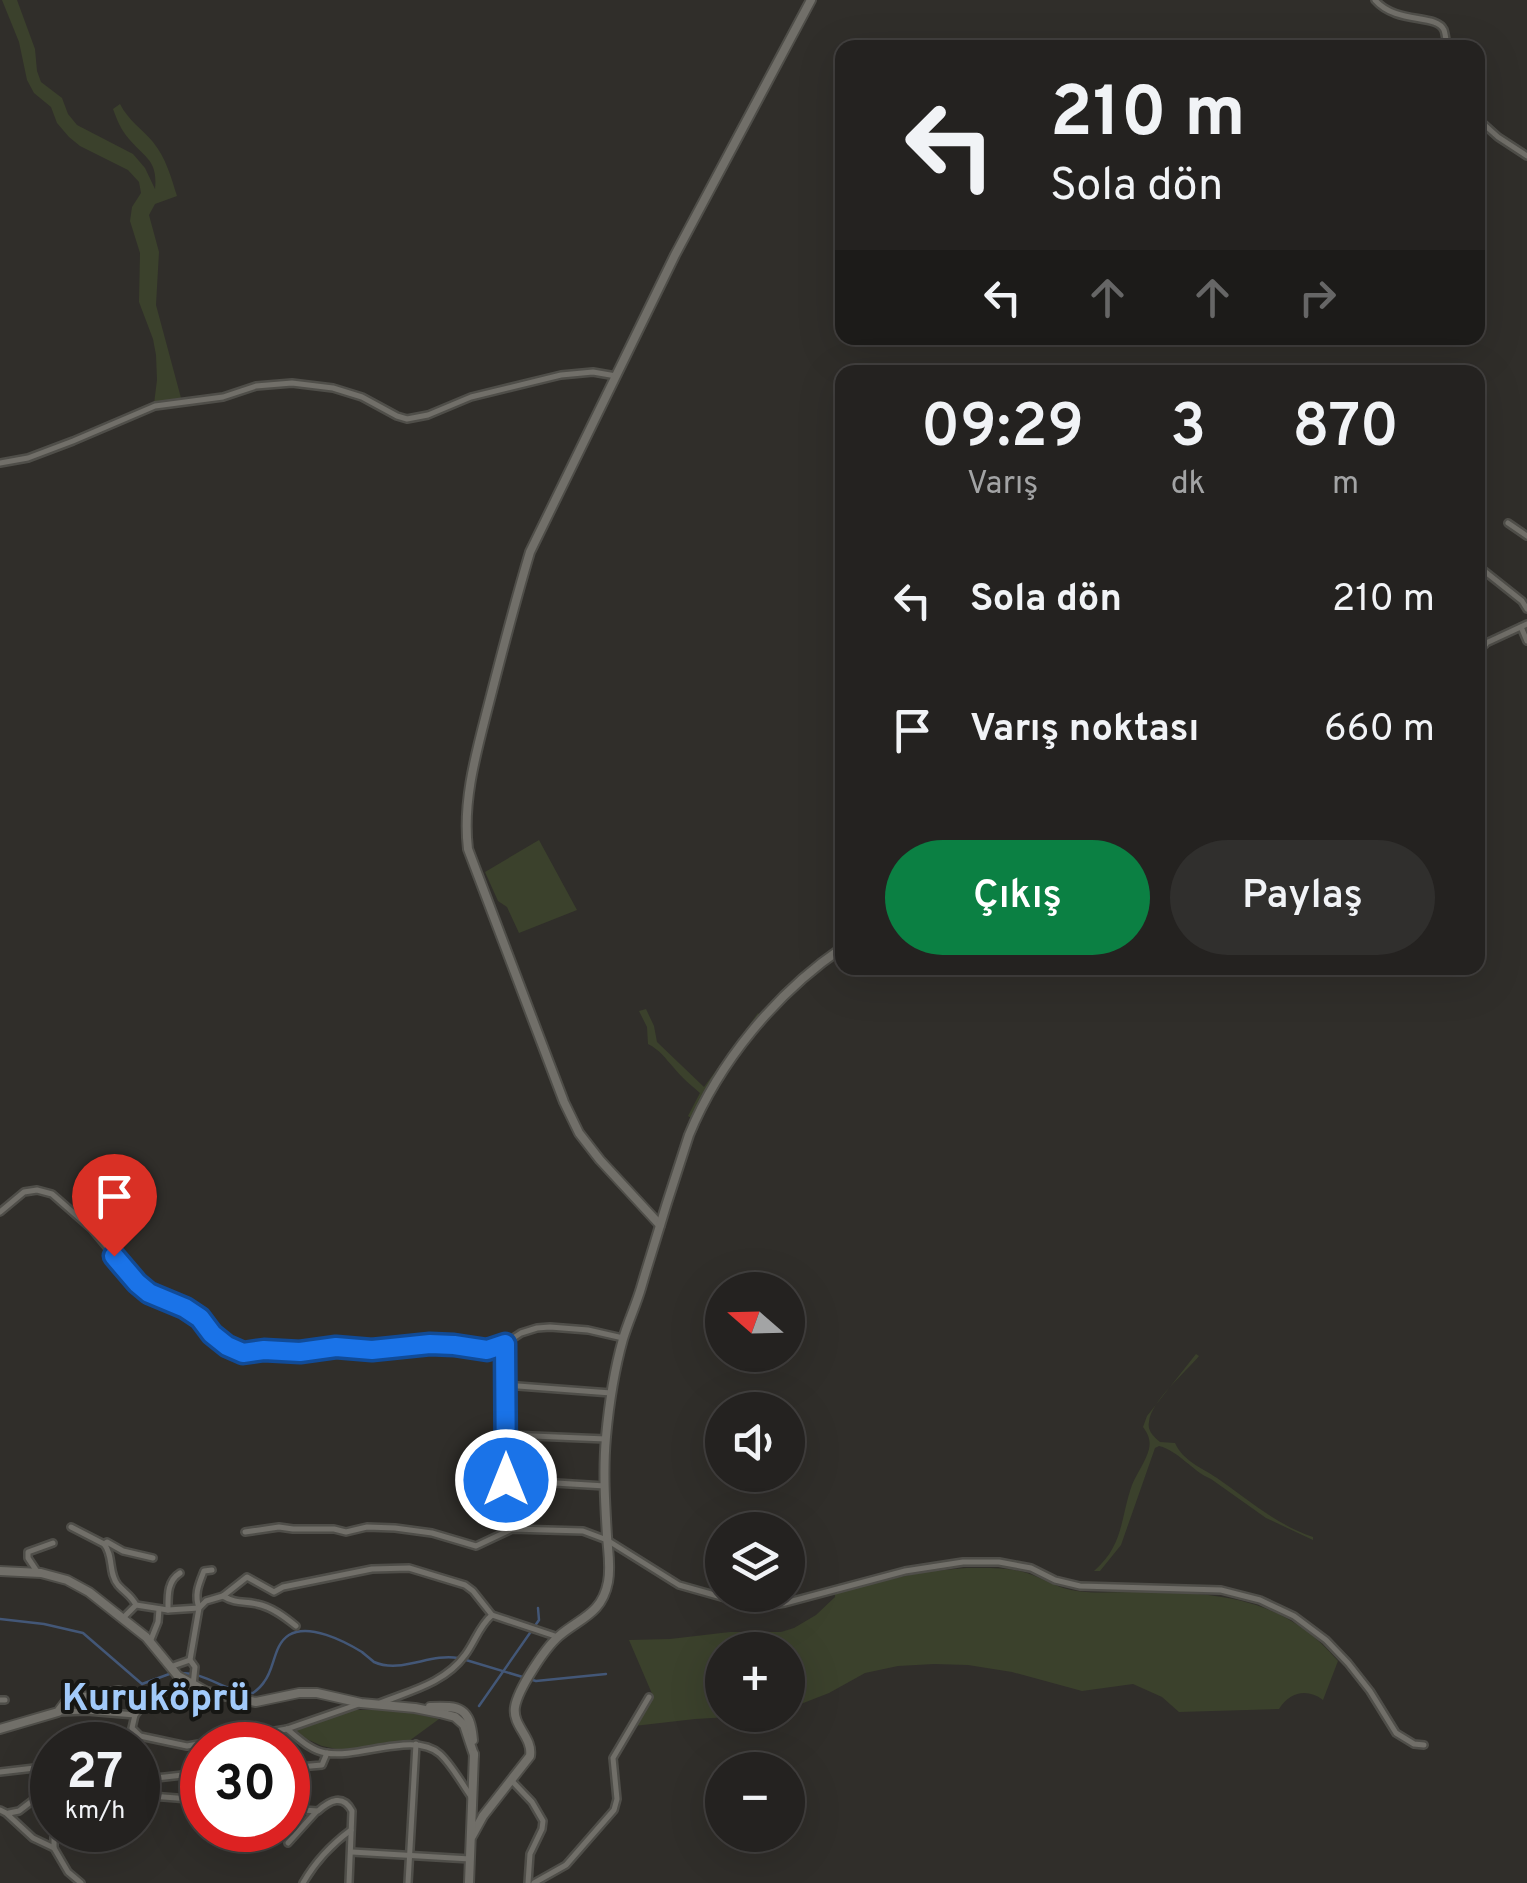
<!DOCTYPE html>
<html lang="tr">
<meta charset="utf-8">
<style>
:root{--surface:#242220;--page:#302f2d;--text:#f1f3f6;--muted:#a3a4a5;--line:#413f3e;--accent:#0b8043}
body{margin:0;font-family:Overpass,sans-serif;background:var(--page);color:var(--text);height:100vh;display:flex;flex-direction:column;font-size:38px;white-space:nowrap}
*{box-sizing:border-box;margin:0}
p{font-size:32px;color:var(--muted)}
.icon{flex:none;width:55px;height:55px;fill:none;stroke:currentColor;stroke-width:2;stroke-linecap:round;stroke-linejoin:round}
.map{position:relative;flex:1;overflow:hidden}
.drawer{position:absolute;left:835px;top:365px;width:650px;height:610px;display:flex;flex-direction:column;background:var(--surface);border-radius:20px;box-shadow:0 10px 40px #0002,0 0 0 2px var(--line)}
.drawer>*{flex:none}
.banner{position:absolute;left:835px;top:40px;width:650px;height:305px;border-radius:20px;box-shadow:0 10px 40px #0002,0 0 0 2px var(--line);background:#242220;color:var(--text);overflow:hidden}
.needle{width:65px;rotate:290deg}
.controls{position:absolute;left:705px;top:1272px;display:grid;gap:20px}
.controls a{display:grid;place-items:center;width:100px;height:100px;border-radius:50%;background:var(--surface);box-shadow:0 10px 40px #0002,0 0 0 2px var(--line);font-size:50px}
.speed{position:absolute;left:30px;top:1722px;display:flex;gap:20px;font-size:50px;font-weight:700;text-align:center}
.speed>*{display:grid;place-content:center;width:130px;height:130px;border-radius:50%;background:var(--surface);box-shadow:0 10px 40px #0002,0 0 0 2px var(--line);line-height:1}
.speed small{font-size:25px;font-weight:400}
.speed .limit{border:15px solid #d22;background:#fff;color:#111}
.pin{position:absolute;display:grid;place-items:center;width:85px;height:85px;color:#fff;margin:-102px -42px;border-radius:50% 50% 50% 0;rotate:-45deg;box-shadow:0 0 10px #0007}
.pin .icon{rotate:45deg}
.me{position:absolute;width:110px;margin:-55px;rotate:0deg;stroke-linejoin:round;filter:drop-shadow(0 0 8px #0008)}
.turn{display:flex;align-items:center;gap:35px;height:210px;padding:0 50px;font-size:45px}
.turn .icon{width:130px;height:130px;stroke-width:2.5}
.turn b{display:block;font-size:70px;line-height:85px}
.lanes{display:flex;align-items:center;height:95px;padding:0 50px;background:#0003;justify-content:center;gap:50px;direction:ltr}
.lanes .off{opacity:.35}
.eta{display:flex;justify-content:space-evenly;align-items:center;height:170px;text-align:center}
.eta b{font-size:60px;font-weight:600;line-height:70px}
.button{display:flex;gap:20px;margin-top:auto;padding:20px 50px}
.button a{flex:1;height:115px;border-radius:60px;background:var(--accent);color:#fff;font-size:40px;font-weight:600;line-height:115px;text-align:center}
.button a+a{background:var(--page);color:var(--text)}
ul{padding:0;list-style:none}
li{display:flex;align-items:center;gap:30px;height:130px;padding:0 50px}
li div{flex:1}
li b{display:block;font-size:38px}
li em{font-style:normal}
.map>svg:first-child{display:block}
</style>
<div class="map">
<svg width="1527" height="1883" viewBox="0 0 1527 1883">
<rect width="100%" height="100%" fill="#302e2a"/>
<g fill="#3b412c">
<path d="M2,0h15l18,49 2,22 4,11 21,16 6,16 9,11 56,29 12,14 10,21c3,-29 -10,-31 -26,-50 -8,-9 -12,-19 -16,-30l7,-5c8,16 22,25 33,38 13,16 18,35 24,54l-22,8 -6,11 10,37 -3,53 25,93 -27,6 3,-24 -1,-25 -3,-16 -14,-37 1,-49 -10,-32 2,-14 9,-14 -2,-11 -11,-12 -48,-24 -11,-9 -12,-14 -6,-16 -17,-14 -7,-13 -8,-38z"/>
<polygon points="539,840 577,910 519,933 507,907 498,901 485,872"/>
<path d="M646,1009l8,17 3,16 47,45 54,-74 3,3 -53,73 -17,29 -3,-2 12,-23c-9,-8 -19,-16 -26,-25 -9,-10 -14,-18 -26,-24l-1,-17 -8,-16z"/>
<path d="M1196,1354l3,2c-13,16 -48,45 -50,66 -2,9 5,15 11,20l15,1c8,18 27,25 42,35 32,22 58,46 96,59v3l-47,-22 -55,-39c-19,-8 -32,-28 -52,-33l-4,2 -34,97 -21,26h-6c30,-26 26,-52 38,-86 5,-12 14,-24 17,-36 2,-9 -1,-15 -6,-22l4,-11z"/>
<path d="M966,1568c20,0 42,-1 61,5 15,5 28,14 44,17 20,4 41,2 62,2 81,0 149,3 205,69l-15,39c-16,-12 -33,-8 -44,9l-100,3 -17,-15 -29,-13 -51,7 -70,-19 -44,-7 -34,-1 -36,2 -33,7 -36,20 -41,16v-59h-66v65h44l-71,4 -61,7 19,-30 -24,-56 41,-1 60,-7h51l13,-4 22,-13 19,-18v-4l3,-2 85,-19z"/>
<polygon points="353,1710 397,1710 439,1719 409,1741 385,1747 341,1750 322,1746 296,1734 298,1725"/>
</g>
<g fill="none" stroke-linecap="round" stroke-linejoin="round">
<g stroke="#435777" stroke-width="2.5">
<polyline points="0,1619 44,1624 83,1633 142,1684 172,1673"/>
<polyline points="466,1660 536,1681 606,1674"/>
<path d="M180,1673c27,-1 47,21 73,20 4,-3 8,-6 11,-11 11,-13 9,-37 25,-47 20,-12 55,6 73,17 1,1 11,9 12,10 27,12 56,-9 84,-4"/>
<polyline points="479,1706 539,1620 538,1608"/>
</g>
<g stroke="#4f4e49" stroke-width="10">
<g id="minor">
<path d="M1375,0c22,25 61,13 69,30 2,6 2,12 3,18"/>
<polyline points="1478,119 1498,137 1527,156"/>
<polyline points="0,463 28,458 73,441 155,406 223,397 256,386 292,383 333,388 362,397 397,416 407,419 428,415 471,397 561,375 593,372 616,376"/>
<polyline points="1508,523 1527,536"/>
<polyline points="1478,566 1522,601 1527,609"/>
<polyline points="1521,627 1527,641"/>
<polyline points="1484,644 1527,624"/>
<polyline points="0,1212 24,1192 37,1190 52,1194 92,1229 137,1283 149,1293 185,1307 200,1319 212,1334 227,1346 243,1353 264,1350 300,1352 336,1347 372,1350 430,1345 454,1345 487,1350 498,1348 521,1333 537,1328 550,1327 588,1330 623,1338"/>
<polyline points="505,1344 506,1480 605,1486"/>
<polyline points="505,1385 611,1393"/>
<polyline points="506,1435 606,1439"/>
<polyline points="71,1527 104,1544"/>
<polyline points="245,1532 279,1527 293,1529 334,1529 346,1532 367,1527 395,1528 432,1533 476,1546 512,1529 583,1531 607,1540 679,1585 725,1598 771,1605 785,1603 905,1571 963,1562 999,1562 1031,1568 1055,1580 1080,1586 1221,1590 1260,1600 1294,1616 1326,1640 1348,1663 1370,1691 1396,1733 1414,1744 1424,1745"/>
<polyline points="38,1573 28,1558 28,1552 53,1543"/>
<path d="M223,1596c13,8 21,5 34,8 15,3 28,13 39,22"/>
<path d="M136,1605c-5,-10 -11,-12 -18,-20 -10,-12 -4,-29 -14,-41l3,-2 16,9 30,7"/>
<path d="M168,1610c0,-14 -1,-29 12,-37"/>
<path d="M122,1619l14,-14 32,5 31,-2c-5,-14 0,-24 5,-37l8,-1"/>
<polyline points="150,1642 158,1622 159,1609"/>
<polyline points="170,1667 190,1660"/>
<polyline points="193,1685 195,1667 190,1660 199,1608 206,1601 223,1596 247,1577 274,1592 283,1587 372,1569 409,1568 465,1585 473,1591 492,1615"/>
<polyline points="148,1699 135,1715 132,1728 140,1736 187,1746 287,1729 359,1704"/>
<polyline points="0,1700 5,1700"/>
<path d="M380,1703c30,-12 65,-20 85,-48 10,-13 14,-29 27,-40l66,22"/>
<polyline points="58,1712 87,1711 135,1715"/>
<path d="M287,1729c11,9 24,22 39,24 33,6 88,-22 114,1 12,11 22,30 32,44"/>
<polyline points="128,1745 140,1736"/>
<polyline points="288,1768 322,1765 327,1753"/>
<polyline points="0,1772 52,1766"/>
<polyline points="138,1780 183,1775 202,1768"/>
<polyline points="512,1781 532,1802 543,1821 542,1829 530,1854 528,1883"/>
<polyline points="138,1795 202,1800"/>
<path d="M288,1809l30,2c12,-11 25,-17 34,0l-3,72"/>
<polyline points="0,1810 6,1813 33,1838 54,1848 68,1872 81,1883"/>
<polyline points="9,1813 19,1811 32,1801 52,1795"/>
<polyline points="288,1843 316,1812"/>
<polyline points="54,1848 54,1830"/>
<polyline points="352,1852 470,1859"/>
<path d="M303,1883c12,-21 29,-39 48,-53"/>
<polyline points="408,1883 416,1744"/>
<polyline points="534,1883 566,1865 614,1810 617,1799 613,1758 649,1697"/>
</g>
</g>
<g stroke="#4f4e49" stroke-width="12">
<g id="tertiary">
<polyline points="1478,647 1484,644"/>
<path d="M660,1225l-60,-65 -21,-27 -15,-31 -96,-253c-6,-49 9,-99 21,-146 13,-51 26,-101 41,-151l145,-297 136,-255"/>
<polyline points="0,1571 41,1573 67,1580 89,1592 146,1637 178,1676 207,1692 256,1702 299,1693 317,1693 361,1703 415,1708 440,1713 455,1717 464,1725 474,1755"/>
<path d="M430,1707c30,-1 40,0 43,33"/>
<polyline points="0,1729 58,1712 67,1700 119,1691 148,1699 170,1700 179,1695 207,1692"/>
<path d="M472,1836l11,-20 47,-60c3,-19 -18,-30 -15,-49 3,-18 30,-59 44,-71 21,-18 43,-22 49,-54 3,-16 0,-31 -1,-46 -2,-33 -4,-66 -1,-99 3,-33 8,-66 17,-98 5,-17 13,-34 18,-51 15,-51 31,-102 48,-153 30,-73 87,-142 153,-187"/>
<polyline points="469,1883 474,1754"/>
</g>
</g>
<use href="#minor" stroke="#716f69" stroke-width="5"/>
<use href="#tertiary" stroke="#716f69" stroke-width="8"/>
</g>
<g fill="none" stroke-linecap="round" stroke-linejoin="round">
<g stroke="#114b97" stroke-width="25">
<polyline id="route" points="114,1256 137,1283 149,1293 185,1308 200,1318 212,1334 227,1346 243,1353 264,1350 300,1352 336,1347 372,1350 430,1344 454,1345 487,1350 505,1344 506,1480"/>
</g>
<use href="#route" stroke="#1a73e8" stroke-width="18"/>
</g>
<g text-anchor="middle" stroke-width="8" stroke-linejoin="round" paint-order="stroke">
<g font-size="38" font-weight="bold" fill="#a2cafa" stroke="#171714">
<text x="156" y="1710">Kuruköprü</text>
</g>
</g>
</svg>
<div class="controls">
<a><svg class="needle" viewBox="-14 -14 28 28"><path d="M0-13l5 13h-10z" fill="#e53935"/><path d="M0 13l5-13h-10z" fill="#a3a4a5"/></svg></a>
<a><svg class="icon" aria-label="sound" viewBox="0 0 24 24"><path d="M4 9h4l5-4v14l-5-4H4zM17 9q2 3 0 6"/></svg></a>
<a><svg class="icon" aria-label="layers" viewBox="0 0 24 24"><path d="M12 4l9 5-9 5-9-5zM3 14l9 5 9-5"/></svg></a>
<a>+</a>
<a>−</a>
</div>
<div class="speed"><div>27<small>km/h</small></div><div class="limit">30</div></div>
<div class="pin" style="left:114px;top:1256px;background:#d93025"><svg class="icon" aria-label="arrive" viewBox="0 0 24 24"><path d="M6 21V4h12l-3 4 3 4H6"/></svg></div>
<svg class="me" style="left:506px;top:1480px" viewBox="-20 -20 40 40"><circle r="17" fill="#1a73e8" stroke="#fff" stroke-width="3"/><path d="M0-11L8 9 0 5-8 9z" fill="#fff"/></svg>
<div class="banner">
<div class="turn"><svg class="icon" aria-label="left" viewBox="0 0 24 24"><path d="M17 20v-9H6M10 6l-5 5 5 5"/></svg><div><b>210 m</b>Sola dön</div></div>
<div class="lanes"><svg class="icon" aria-label="left" viewBox="0 0 24 24"><path d="M17 20v-9H6M10 6l-5 5 5 5"/></svg><svg class="icon off" aria-label="ahead" viewBox="0 0 24 24"><path d="M12 20V5M6 11l6-6 6 6"/></svg><svg class="icon off" aria-label="ahead" viewBox="0 0 24 24"><path d="M12 20V5M6 11l6-6 6 6"/></svg><svg class="icon off" aria-label="right" viewBox="0 0 24 24"><path d="M7 20v-9h11M14 6l5 5-5 5"/></svg></div>
</div>
<section class="drawer">
<div class="eta">
<div><b>09:29</b><p>Varış</p></div>
<div><b>3</b><p>dk</p></div>
<div><b>870</b><p>m</p></div>
</div>
<ul>
<li><svg class="icon" aria-label="left" viewBox="0 0 24 24"><path d="M17 20v-9H6M10 6l-5 5 5 5"/></svg><div><b>Sola dön</b></div><em>210 m</em></li>
<li><svg class="icon" aria-label="arrive" viewBox="0 0 24 24"><path d="M6 21V4h12l-3 4 3 4H6"/></svg><div><b>Varış noktası</b></div><em>660 m</em></li>
</ul>
<div class="button"><a>Çıkış</a><a>Paylaş</a></div>
</section>
</div>
